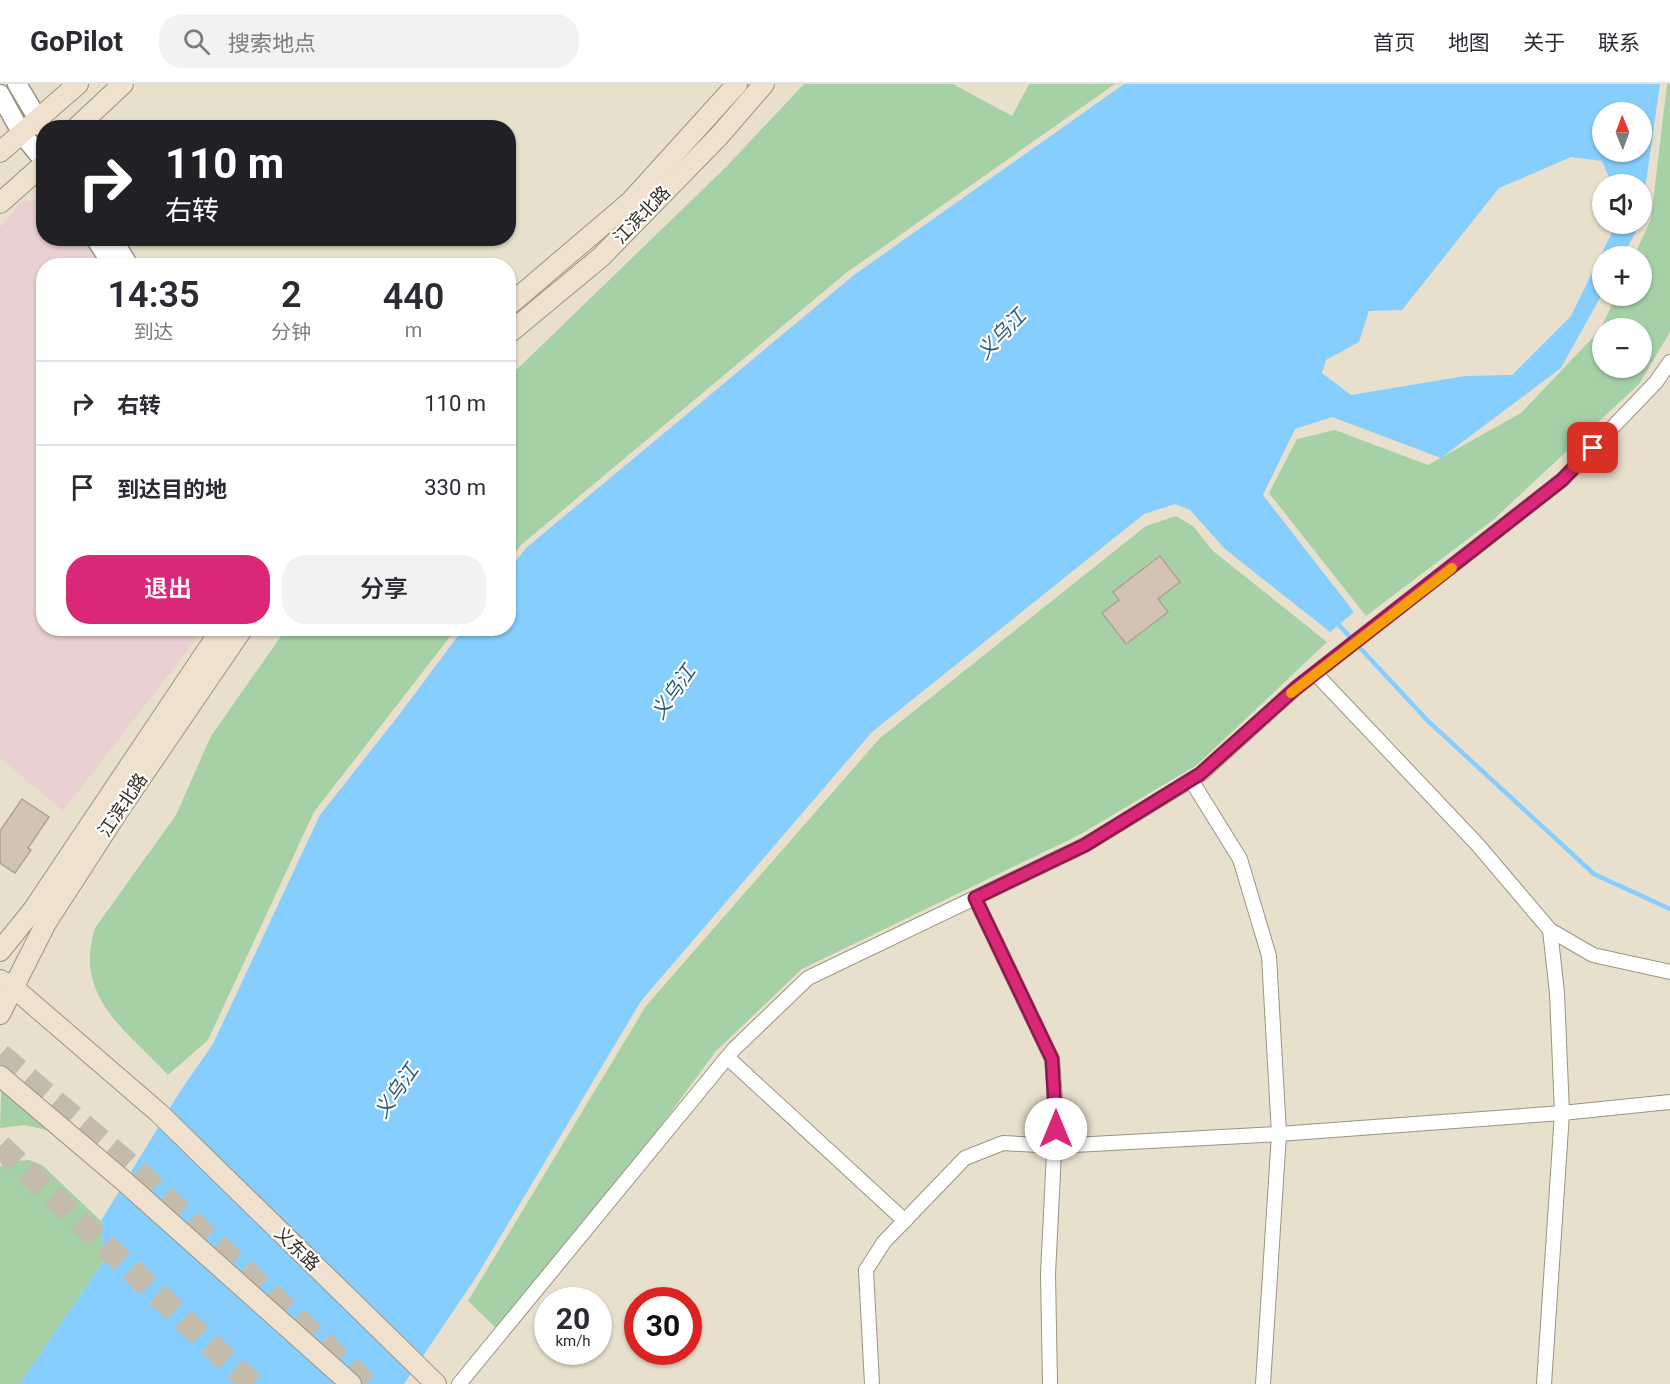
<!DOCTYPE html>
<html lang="zh">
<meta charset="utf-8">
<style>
:root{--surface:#fff;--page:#f2f2f3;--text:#2b2b33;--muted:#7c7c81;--line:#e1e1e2;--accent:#db2777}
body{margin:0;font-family:Roboto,"Noto Sans SC",sans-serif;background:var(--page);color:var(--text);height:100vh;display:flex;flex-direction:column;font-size:22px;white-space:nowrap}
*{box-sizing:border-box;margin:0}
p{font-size:20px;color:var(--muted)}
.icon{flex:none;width:33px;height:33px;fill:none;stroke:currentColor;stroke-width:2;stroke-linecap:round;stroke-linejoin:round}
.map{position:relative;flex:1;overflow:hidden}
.drawer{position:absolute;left:36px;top:174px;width:480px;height:378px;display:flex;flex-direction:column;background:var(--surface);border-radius:24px;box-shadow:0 2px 4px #0004}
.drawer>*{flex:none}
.top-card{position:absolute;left:36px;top:36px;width:480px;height:126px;border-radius:24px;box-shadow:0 2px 4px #0004;background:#202124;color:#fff;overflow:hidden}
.needle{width:39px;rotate:359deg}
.buttons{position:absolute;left:1592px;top:18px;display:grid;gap:12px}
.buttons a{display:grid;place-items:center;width:60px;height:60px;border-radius:50%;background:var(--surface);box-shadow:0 2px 4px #0004;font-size:30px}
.speed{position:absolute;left:534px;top:1203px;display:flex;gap:12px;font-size:30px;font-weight:700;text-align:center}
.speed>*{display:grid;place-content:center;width:78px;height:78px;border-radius:50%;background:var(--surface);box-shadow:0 2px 4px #0004;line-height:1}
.speed small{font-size:15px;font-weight:400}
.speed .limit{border:9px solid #d22;background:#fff;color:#111}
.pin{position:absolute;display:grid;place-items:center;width:51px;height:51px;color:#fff;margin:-26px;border-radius:12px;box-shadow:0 3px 9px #0006}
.me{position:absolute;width:66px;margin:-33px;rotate:0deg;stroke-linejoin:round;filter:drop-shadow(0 0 4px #0008)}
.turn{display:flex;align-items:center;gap:21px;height:126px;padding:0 30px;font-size:27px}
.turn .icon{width:78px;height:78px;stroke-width:2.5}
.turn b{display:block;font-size:42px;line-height:51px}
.eta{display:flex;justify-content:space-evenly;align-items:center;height:102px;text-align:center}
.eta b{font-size:36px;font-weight:600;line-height:42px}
.cta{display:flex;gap:12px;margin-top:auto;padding:12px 30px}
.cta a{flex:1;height:69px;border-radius:24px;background:var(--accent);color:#fff;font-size:24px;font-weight:600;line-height:69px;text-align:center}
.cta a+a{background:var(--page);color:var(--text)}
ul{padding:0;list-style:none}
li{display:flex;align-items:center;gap:18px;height:84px;padding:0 30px;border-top:2px solid var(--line)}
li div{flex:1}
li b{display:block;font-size:22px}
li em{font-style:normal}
header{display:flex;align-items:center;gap:36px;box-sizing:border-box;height:84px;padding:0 30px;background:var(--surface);border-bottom:2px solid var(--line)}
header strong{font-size:28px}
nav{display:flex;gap:33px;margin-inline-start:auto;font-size:21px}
.search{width:420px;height:54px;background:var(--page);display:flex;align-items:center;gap:15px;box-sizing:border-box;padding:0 21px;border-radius:24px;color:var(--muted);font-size:22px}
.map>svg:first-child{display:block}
</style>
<header>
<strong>GoPilot</strong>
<div class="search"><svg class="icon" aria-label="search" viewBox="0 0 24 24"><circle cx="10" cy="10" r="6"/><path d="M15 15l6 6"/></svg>搜索地点</div>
<nav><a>首页</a><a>地图</a><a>关于</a><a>联系</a></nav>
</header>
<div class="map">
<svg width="1670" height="1300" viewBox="0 0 1670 1300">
<rect width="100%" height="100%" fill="#e8e0cd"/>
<polygon fill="#ead0d0" points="43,116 44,154 94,155 109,181 44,182 44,544 204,545 63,727 0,674 0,143 22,117"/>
<g fill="#a6d1a7" fill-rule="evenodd">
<polygon points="804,0 953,0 1012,32 1029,0 1115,0 846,189 521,461 509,477 509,293 726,83"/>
<path d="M1667,0h3v248l-31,52 -146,136 -127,96 -97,-123 28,-54 38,-9 93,35 93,-52 79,-83 16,-34h25v-40h-7l17,-37zM1641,244v40h-39v-40z"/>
<polygon points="1176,432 1193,442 1213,467 1327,558 1197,681 1079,751 802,885 716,967 505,1253 468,1217 646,922 880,654 1146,442"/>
<path d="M286,545h170l-142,183 -106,228 -40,35c-42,-45 -95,-78 -73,-147l81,-113 35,-79z"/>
<polygon points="2,984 7,984 50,1047 25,1041 0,1044"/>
<polygon points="29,1076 42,1081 101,1137 104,1177 19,1300 0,1300 0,1082 13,1077"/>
</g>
<path fill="#86cefe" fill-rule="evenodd" d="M1124,0h536l-19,133v-33h-29l-10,-23 -31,-4 -72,31 -97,122 -33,1 -10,31 -33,18 -4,13 29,22 114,-19 47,-1 59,-59 45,-92h24l-17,32h-21v38l-41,74 -120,90 -109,-41 -37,12 -32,66 91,117 -24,20 -105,-83 -35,-39 -15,-6 -31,10 -272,218 -231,269 -166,278 -71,105h-385l85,-123 -3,-40 80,-131 32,-46 107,-229 79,-100 64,-86 45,-1 1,-58 17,-22 328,-273zM1602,28h39v40h-39z"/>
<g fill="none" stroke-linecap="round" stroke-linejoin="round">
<polyline stroke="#86cefe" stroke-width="4.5" points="1336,538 1428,637 1594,790 1670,825"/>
</g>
<g fill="#d3c3b5" stroke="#b1a193" stroke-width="1.5">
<polygon points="1160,472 1180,498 1158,515 1168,528 1126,560 1102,529 1119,516 1113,508"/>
<polygon points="22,715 49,733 28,764 31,766 15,789 0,779 0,747"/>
</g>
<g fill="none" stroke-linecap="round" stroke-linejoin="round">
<g stroke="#c3bcac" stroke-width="24" stroke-dasharray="24 12" stroke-linecap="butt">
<polyline points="0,971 125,1077 367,1300"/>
<polyline points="0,1062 252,1300"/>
</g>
<g stroke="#9c9483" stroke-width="16">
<g id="minor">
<polyline points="1316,590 1477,760 1550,846 1593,871 1670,888"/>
<polyline points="1191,696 1240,775 1269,872 1279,1050 1263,1300"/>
<polyline points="975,814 1052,975 1056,1028 1048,1190 1050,1300"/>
<polyline points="728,974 905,1137"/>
<polyline points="459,1300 734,965 808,894 1085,761 1201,690 1296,604 1562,396 1656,298 1670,278"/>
<polyline points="872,1300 866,1186 884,1158 965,1074 1003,1059 1055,1062 1279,1050 1562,1029 1670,1018"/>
<polyline points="1544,1300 1562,1029 1557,909 1550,846"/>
</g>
</g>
<g stroke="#9c9483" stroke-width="21">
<g id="tertiary">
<polyline points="17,0 44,45"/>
<polyline points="0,10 22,50 44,77"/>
<polyline points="95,154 113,182"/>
<polyline points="112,154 129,182"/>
</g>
</g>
<g stroke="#9c9483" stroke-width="22">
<g id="secondary">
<polyline points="76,44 123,0"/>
<polyline points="0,68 78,0"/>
<polyline points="0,119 44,80"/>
<polyline points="508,222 631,117 737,0"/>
<polyline points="508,250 601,173 719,52 764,0"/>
<polyline points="0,867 33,826 222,544"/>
<polyline points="0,896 14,904 159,1029 436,1300"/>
<polyline points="0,930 46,839 119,726 243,544"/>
<polyline points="0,992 125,1098 351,1300"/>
</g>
</g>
<use href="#minor" stroke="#fff" stroke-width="14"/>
<use href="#tertiary" stroke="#fff" stroke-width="18"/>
<use href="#secondary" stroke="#f0e0ce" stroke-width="20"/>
</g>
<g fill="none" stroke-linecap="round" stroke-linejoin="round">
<g stroke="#8e194d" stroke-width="15">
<polyline id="route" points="1056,1045 1052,975 975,814 1085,761 1200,690 1296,604 1562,396 1593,364"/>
</g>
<use href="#route" stroke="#db2777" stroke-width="10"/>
<polyline stroke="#f59e0b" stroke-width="10" points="1291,609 1452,484"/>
</g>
<g text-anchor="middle" stroke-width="4.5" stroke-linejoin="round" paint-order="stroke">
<g font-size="18" fill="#312e27" stroke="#fff">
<text transform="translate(642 131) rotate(-46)" y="6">江滨北路</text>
<text transform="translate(123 721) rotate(-56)" y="6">江滨北路</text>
<text transform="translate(297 1165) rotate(44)" y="6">义东路</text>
</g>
<g font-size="20" font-style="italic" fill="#265b7c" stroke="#fff">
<text transform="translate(1001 250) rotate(-46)" y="7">义乌江</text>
<text transform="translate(673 608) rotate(-55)" y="7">义乌江</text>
<text transform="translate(396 1007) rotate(-55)" y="7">义乌江</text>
</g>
</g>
</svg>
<div class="buttons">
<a><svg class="needle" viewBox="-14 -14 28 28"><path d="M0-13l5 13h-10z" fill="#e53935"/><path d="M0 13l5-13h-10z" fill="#7c7c81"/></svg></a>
<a><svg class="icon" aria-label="sound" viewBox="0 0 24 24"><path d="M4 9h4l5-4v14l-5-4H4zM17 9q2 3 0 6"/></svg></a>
<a>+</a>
<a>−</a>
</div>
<div class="speed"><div>20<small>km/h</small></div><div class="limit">30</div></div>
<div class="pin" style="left:1593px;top:364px;background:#d93025"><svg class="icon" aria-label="arrive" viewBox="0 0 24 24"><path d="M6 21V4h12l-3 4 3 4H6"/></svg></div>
<svg class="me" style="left:1056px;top:1045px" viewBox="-20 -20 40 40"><circle r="19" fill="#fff"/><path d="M0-13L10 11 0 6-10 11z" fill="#db2777"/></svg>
<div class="top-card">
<div class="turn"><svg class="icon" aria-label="right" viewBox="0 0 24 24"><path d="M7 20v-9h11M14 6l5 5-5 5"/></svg><div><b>110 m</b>右转</div></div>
</div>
<section class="drawer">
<div class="eta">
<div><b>14:35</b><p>到达</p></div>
<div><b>2</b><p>分钟</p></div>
<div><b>440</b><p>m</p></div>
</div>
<ul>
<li><svg class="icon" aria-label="right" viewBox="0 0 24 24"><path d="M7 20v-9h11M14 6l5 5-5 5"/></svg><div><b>右转</b></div><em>110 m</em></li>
<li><svg class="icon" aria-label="arrive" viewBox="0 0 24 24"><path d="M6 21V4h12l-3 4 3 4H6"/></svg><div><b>到达目的地</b></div><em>330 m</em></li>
</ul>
<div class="cta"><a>退出</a><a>分享</a></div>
</section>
</div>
